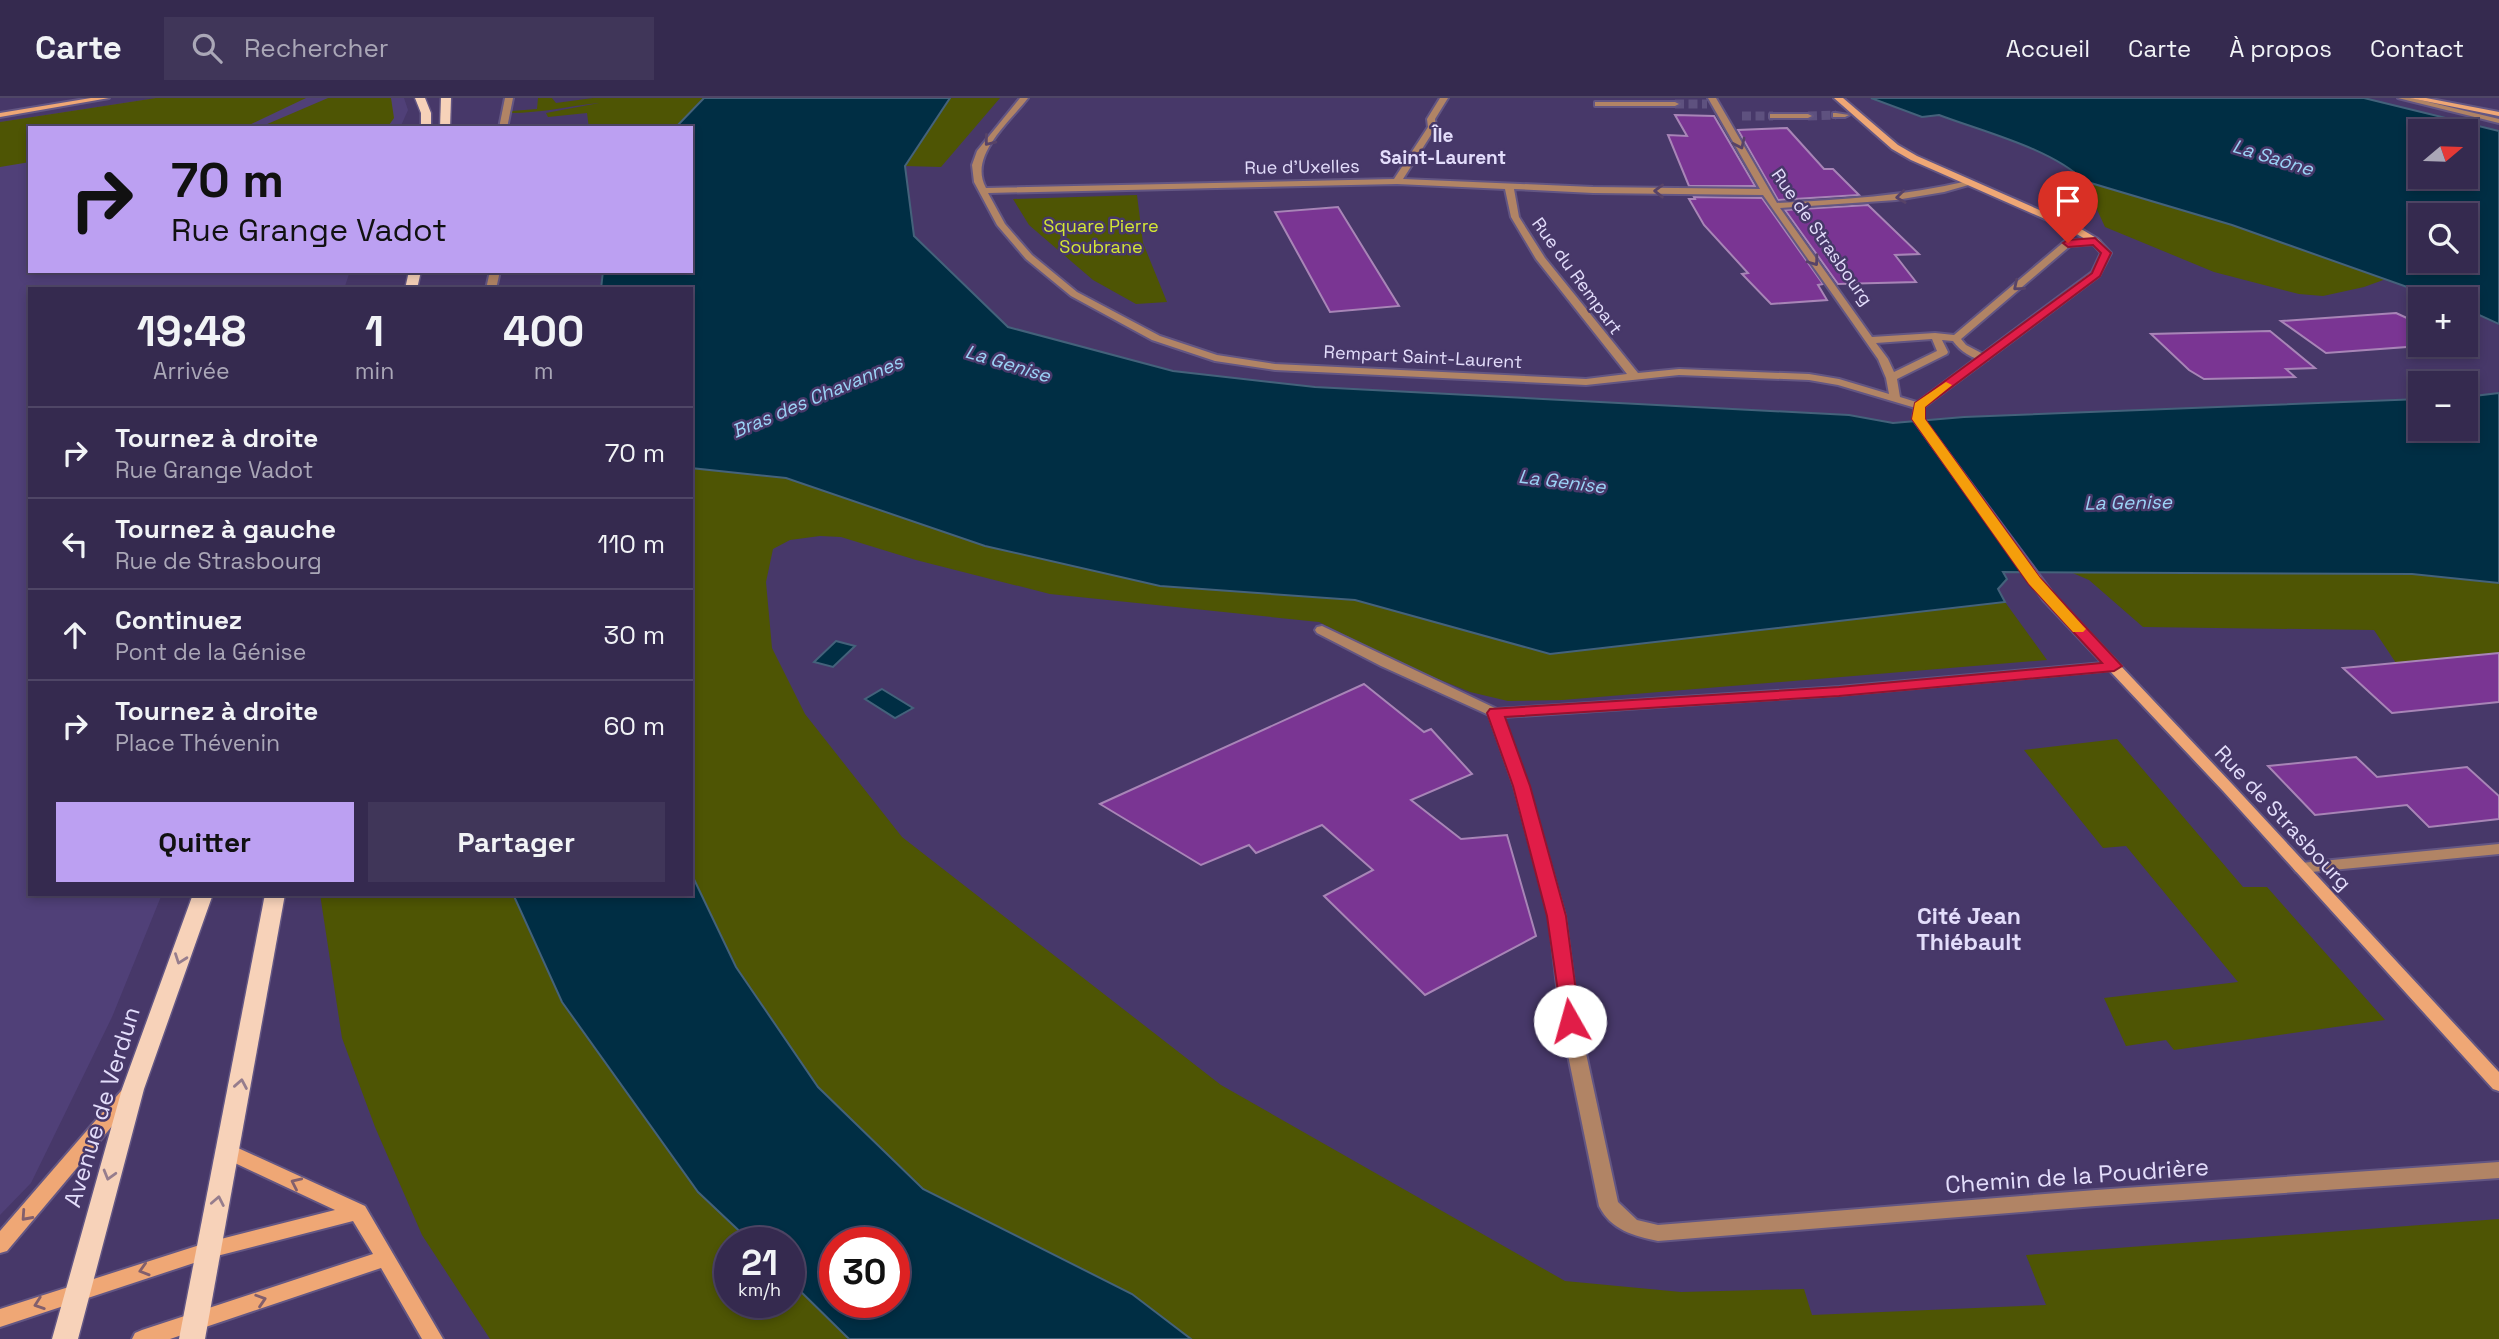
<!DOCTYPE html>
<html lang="fr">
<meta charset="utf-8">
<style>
:root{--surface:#352a4f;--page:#403659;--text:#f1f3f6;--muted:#aaa7b7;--line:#4f4666;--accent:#bca0f2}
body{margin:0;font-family:"Space Grotesk",sans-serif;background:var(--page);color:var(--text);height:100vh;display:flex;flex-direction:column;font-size:26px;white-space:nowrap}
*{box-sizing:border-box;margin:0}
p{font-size:23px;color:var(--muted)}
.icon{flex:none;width:38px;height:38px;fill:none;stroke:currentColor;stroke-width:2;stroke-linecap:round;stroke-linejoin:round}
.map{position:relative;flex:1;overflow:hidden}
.panel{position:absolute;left:28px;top:189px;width:665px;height:609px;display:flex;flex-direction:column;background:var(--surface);border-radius:0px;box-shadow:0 4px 10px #0003,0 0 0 2px var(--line)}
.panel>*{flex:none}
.top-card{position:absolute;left:28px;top:28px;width:665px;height:147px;border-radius:0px;box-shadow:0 4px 10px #0003,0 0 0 2px var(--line);background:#bca0f2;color:#111;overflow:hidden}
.needle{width:46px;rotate:71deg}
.tools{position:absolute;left:2408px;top:21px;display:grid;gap:14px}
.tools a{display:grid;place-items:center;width:70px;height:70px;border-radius:0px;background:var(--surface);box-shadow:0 4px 10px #0003,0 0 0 2px var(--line);font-size:35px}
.speed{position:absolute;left:714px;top:1129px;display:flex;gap:14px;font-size:35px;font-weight:700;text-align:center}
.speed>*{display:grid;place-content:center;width:91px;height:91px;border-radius:50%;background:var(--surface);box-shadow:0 4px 10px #0003,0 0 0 2px var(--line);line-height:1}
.speed small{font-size:18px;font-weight:400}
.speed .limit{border:10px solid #d22;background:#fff;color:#111}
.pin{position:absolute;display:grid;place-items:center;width:60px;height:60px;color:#fff;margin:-72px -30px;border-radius:50% 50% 50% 0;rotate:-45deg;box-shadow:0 0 7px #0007}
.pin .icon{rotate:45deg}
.me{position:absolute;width:77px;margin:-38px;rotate:353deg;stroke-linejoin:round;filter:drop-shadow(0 0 5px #0008)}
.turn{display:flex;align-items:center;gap:24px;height:147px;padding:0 28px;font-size:32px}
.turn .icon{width:91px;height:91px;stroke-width:2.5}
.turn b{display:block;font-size:49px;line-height:60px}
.eta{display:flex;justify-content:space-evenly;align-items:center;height:119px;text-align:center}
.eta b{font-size:42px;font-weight:700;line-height:49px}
.button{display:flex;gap:14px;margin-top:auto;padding:14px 28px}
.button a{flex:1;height:80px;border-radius:0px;background:var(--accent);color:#111;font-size:28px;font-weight:700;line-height:80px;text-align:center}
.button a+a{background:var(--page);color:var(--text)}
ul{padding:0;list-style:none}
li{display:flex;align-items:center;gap:21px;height:91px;padding:0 28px;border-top:2px solid var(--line)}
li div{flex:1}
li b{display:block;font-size:26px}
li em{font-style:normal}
header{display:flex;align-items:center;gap:42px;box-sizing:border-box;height:98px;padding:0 35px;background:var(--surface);border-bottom:2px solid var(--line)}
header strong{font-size:33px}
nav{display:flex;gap:38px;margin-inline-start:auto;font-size:24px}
.search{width:490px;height:63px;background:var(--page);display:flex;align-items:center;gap:18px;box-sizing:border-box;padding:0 24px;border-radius:0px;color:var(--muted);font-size:26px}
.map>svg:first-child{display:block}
</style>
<header>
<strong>Carte</strong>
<div class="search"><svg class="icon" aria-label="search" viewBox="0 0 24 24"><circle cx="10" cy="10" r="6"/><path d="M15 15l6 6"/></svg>Rechercher</div>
<nav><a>Accueil</a><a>Carte</a><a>À propos</a><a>Contact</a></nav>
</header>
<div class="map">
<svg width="2499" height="1241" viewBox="0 0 2499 1241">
<rect width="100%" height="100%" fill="#473869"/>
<polygon fill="#504078" points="156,0 404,0 408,12 400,30 30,30 30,173 350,173 344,191 30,191 30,796 162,796 112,919 31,1085 0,1117 0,24"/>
<g fill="#4e5504">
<polygon points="156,0 306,0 243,30 30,30 30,64 0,69 0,24"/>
<polygon points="328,0 391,0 394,20 387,30 258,30"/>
<path d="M538,0h14l4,5 37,-5h111l-29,30h-86l-2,-15 -39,4 -2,-4 53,-10c-30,3 -58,10 -88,10l1,-2 25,-2z"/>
<polygon points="950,0 1000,0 941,69 905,68"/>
<polygon points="2084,83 2232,127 2386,181 2364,189 2323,198 2299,196 2214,174 2105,129"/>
<polygon points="1137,97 1143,145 1167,204 1136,206 1093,182 1029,127 1013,101"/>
<polygon points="696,369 786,380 985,448 1160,488 1355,502 1550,556 2005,504 2047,562 1562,602 1508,603 1470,594 1409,569 1319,524 1050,496 916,462 841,439 820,438 790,442 773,451 766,484 772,550 805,616 902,739 1221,987 1565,1183 1681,1194 1804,1191 1812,1217 2046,1207 2026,1157 2499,1121 2499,1241 1191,1241 1132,1196 923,1091 818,989 736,869 691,775 691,370"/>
<polygon points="2053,473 2412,476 2499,485 2499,555 2396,565 2374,532 2143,529 2089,482 2068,473"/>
<polygon points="2117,641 2243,789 2267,789 2385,922 2174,952 2166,942 2126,948 2104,900 2238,884 2126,748 2103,750 2024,652"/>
<polygon points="320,796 513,796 562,904 698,1094 751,1144 730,1144 730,1204 789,1204 789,1182 849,1241 490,1241 422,1137 375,1029 342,940"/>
</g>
<g fill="#002e44" stroke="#44627b" stroke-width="2" fill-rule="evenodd">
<polygon points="704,0 950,0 905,68 914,138 1008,229 1173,273 1315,289 1849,317 1893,325 1964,319 2420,301 2420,331 2466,331 2466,299 2499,295 2499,485 2412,476 2003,474 2007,481 1998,491 2005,504 1550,556 1355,502 1160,488 985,448 786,380 691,370 691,191 601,191 603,173 691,173 691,30 675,30"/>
<path d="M1871,0h493l135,33v193l-33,-15v-10h-25l-209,-74 -148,-44c-31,-32 -103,-50 -145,-66l-17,2zM2420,33h46v46h-46zM2420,117h46v46h-46z"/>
<polygon points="836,543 855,548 833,569 814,564"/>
<polygon points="882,591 913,610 895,620 865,601"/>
<path d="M691,775l45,94 82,120 105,102 209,105 59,45h-342l-60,-59v-38h-38l-53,-50 -136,-190 -49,-108h178zM835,1144h59v60h-59z"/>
</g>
<g fill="#7a3593" stroke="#a885b7" stroke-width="2">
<polygon points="1675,17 1714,18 1755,88 1689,88 1668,37 1687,38"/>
<polygon points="1787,30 1824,71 1833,71 1859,97 1778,102 1738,32"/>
<polygon points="1694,99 1762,100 1823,186 1818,187 1827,202 1771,206 1742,176 1748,175 1704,127 1689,101 1695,101"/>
<polygon points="1868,107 1919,156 1895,157 1916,184 1838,186 1785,112"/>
<polygon points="1338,109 1399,208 1330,214 1275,114"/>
<polygon points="2396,215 2420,226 2420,248 2326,255 2281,223"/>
<polygon points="2270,233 2315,270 2286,271 2295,279 2204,281 2189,272 2151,236"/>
<polygon points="2499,555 2499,604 2392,615 2343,570"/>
<polygon points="1364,586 1424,634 1431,631 1472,676 1411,702 1461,741 1507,737 1536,838 1425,897 1324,798 1373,772 1322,727 1256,755 1249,747 1201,767 1100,706"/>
<polygon points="2356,659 2377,679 2467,669 2499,698 2499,721 2429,729 2407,707 2315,717 2268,668"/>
</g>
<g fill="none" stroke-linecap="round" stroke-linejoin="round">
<g stroke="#5e517f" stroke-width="9" stroke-dasharray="9 4.5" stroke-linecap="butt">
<polyline points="1675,6 1707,6"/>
<polyline points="1742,18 1773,18"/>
<polyline points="1808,18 1836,17"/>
</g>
<g stroke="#635683" stroke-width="4">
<g id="street">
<polygon points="505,0 513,0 507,30 499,30"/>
<path d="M1020,0h8c-19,25 -60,58 -42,90l408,-9 34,-52 -1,-8 13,-21h8l-13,21 1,8 -33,52 190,8 167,2 -52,-91h8l61,105c64,-3 128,-7 191,-22l4,3 -28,8 -48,8 -116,8 92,129 63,-4 19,2 111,-94 30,-3 5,3 -5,3 -25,2 -109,93 5,6 21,11v4c-13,1 -27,-9 -34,-19l-11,-1 6,12 -1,2 -50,25 3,18 23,7 1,2 -5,3 -81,-24 -29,-5 -130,-5 -93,10 -311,-15 -60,-9 -63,-21 -81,-44 -45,-37 -29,-34 -23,-43 -2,-17 5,-14zM1397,86l108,5 6,28 25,42 91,115 -41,5 -311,-15 -58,-9 -57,-19 -83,-44 -45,-37 -27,-31 -17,-31zM1514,91l79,4 170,2 115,164 8,19 3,16 -50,-15 -30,-5 -130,-5 -41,4 -93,-115 -26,-41zM1932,241l5,12 -43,21 -6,-13 -12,-16z"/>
<polygon points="2398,0 2412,0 2499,21 2499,25"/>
<polygon points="1598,4 1675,4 1679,6 1675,8 1595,8 1595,4"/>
<polygon points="1836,15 1849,17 1845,19 1833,19 1833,15"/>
<polygon points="1773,16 1808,16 1812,18 1808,20 1770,20 1770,16"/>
<polygon points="490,173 500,173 496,191 486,191"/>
<path d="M1322,528l175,83 342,-22 275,-25 7,4 -7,4 -275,25 -336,22 25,69 37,130 14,105 39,181 19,18 21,5 438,-35 403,-28v16l-403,28 -438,35c-24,-5 -47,-11 -59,-35l-38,-185 -12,-105 -35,-130 -25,-71 -108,-49 -64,-33 -2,-3 2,-3z"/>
<polygon points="2499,746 2499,756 2301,775 2296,774 2293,770 2296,766 2301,765"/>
</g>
</g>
<g stroke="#635683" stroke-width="4">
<g id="secondary">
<polygon points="91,0 109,0 0,19 0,15"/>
<polygon points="1834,0 1843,0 1898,47 1917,58 2076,128 2098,141 2111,155 2099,178 1924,309 1923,321 2054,497 2233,687 2499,974 2499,993 2493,991 2223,693 2044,503 1913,321 1915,306 2092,174 2101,155 2092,145 2070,132 1911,62 1892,51"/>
<polygon points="2410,0 2426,0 2499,14 2499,18"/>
<polygon points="128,990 134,992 137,997 134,1002 7,1153 0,1155 0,1133 122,992"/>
<polygon points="227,1045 365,1108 443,1241 422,1241 381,1170 170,1241 132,1241 135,1235 142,1232 373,1156 353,1123 209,1160 0,1229 0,1211 209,1144 335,1112 220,1058 218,1053 220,1048"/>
</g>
</g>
<g stroke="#635683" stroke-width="3">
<g id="primary">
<polygon points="415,0 425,0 431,15 431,30 421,30 421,15"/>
<polygon points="441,0 451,0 450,30 440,30"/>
<polygon points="409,173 421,173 417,191 405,191"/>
<polygon points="193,796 213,796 144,991 78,1241 52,1241 122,991"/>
<polygon points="265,796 285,796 205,1241 179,1241"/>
</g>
</g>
<use href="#street" fill="#b18465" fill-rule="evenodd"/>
<use href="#secondary" fill="#efa775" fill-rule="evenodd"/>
<use href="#primary" fill="#f7d2b9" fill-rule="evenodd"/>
</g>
<defs><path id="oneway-chevron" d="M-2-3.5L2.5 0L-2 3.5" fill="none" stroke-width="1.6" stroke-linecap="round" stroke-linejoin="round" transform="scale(1.75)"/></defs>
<g stroke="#574368">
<use href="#oneway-chevron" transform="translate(989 43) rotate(129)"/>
<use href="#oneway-chevron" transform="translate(1740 46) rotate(65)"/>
<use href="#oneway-chevron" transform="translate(1659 93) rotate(-179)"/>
<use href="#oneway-chevron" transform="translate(1901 99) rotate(173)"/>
<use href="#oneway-chevron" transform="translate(1814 163) rotate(54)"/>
<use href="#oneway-chevron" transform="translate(2018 188) rotate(140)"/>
</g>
<g stroke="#967d8d">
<use href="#oneway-chevron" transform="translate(180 861) rotate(110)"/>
<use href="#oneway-chevron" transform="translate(241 986) rotate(-80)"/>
<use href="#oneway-chevron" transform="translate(109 1077) rotate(106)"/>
<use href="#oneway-chevron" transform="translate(218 1103) rotate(-79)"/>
</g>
<g stroke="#825f6d">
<use href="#oneway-chevron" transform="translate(296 1085) rotate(-155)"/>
<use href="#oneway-chevron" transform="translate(26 1118) rotate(132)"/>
<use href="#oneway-chevron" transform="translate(144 1172) rotate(163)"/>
<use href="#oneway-chevron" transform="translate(261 1202) rotate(-18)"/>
<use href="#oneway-chevron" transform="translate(39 1206) rotate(161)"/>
</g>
<polygon fill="#e11d48" stroke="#92132f" stroke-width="2" points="2095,140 2111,155 2100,178 1925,309 1925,321 2040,480 2122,568 2114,573 1839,598 1505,619 1530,688 1566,818 1580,923 1577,928 1570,930 1563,928 1547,818 1513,688 1487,615 1490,611 1839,589 2102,565 2029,486 1912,321 1915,305 2092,175 2101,155 2093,147 2068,149 2063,145 2068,142"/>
<polygon fill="#f59e0b" points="1946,284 1952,287 1925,309 1925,321 2040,480 2083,528 2086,531 2083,534 2073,534 2029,486 1912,321 1915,305"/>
<g text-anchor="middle" stroke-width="5" stroke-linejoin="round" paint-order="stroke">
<g font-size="18" fill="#e3ddfb" stroke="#473869">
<text transform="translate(1302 69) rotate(-1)" y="6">Rue d'Uxelles</text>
<text transform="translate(1822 139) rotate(55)" y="6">Rue de Strasbourg</text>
<text transform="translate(1577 178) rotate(54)" y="6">Rue du Rempart</text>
<text transform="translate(1423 259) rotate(3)" y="6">Rempart Saint-Laurent</text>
</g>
<g font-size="18" fill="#d4e634" stroke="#473869">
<text x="1101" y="134">Square Pierre<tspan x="1101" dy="21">Soubrane</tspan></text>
</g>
<g font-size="19" font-weight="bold" fill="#e3ddfb" stroke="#473869">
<text x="1443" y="44">Île<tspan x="1443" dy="22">Saint-Laurent</tspan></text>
</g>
<g font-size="19" font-style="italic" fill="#9bd3f6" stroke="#473869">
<text transform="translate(2273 59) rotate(17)" y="7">La Saône</text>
<text transform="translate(1008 265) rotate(17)" y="7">La Genise</text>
<text transform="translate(817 298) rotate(-23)" y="7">Bras des Chavannes</text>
<text transform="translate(1562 383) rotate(7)" y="7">La Genise</text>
<text transform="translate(2128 404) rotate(-1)" y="7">La Genise</text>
</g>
<g font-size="21" fill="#e3ddfb" stroke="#473869">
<text transform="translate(2283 720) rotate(47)" y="7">Rue de Strasbourg</text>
</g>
<g font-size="23" font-weight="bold" fill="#e3ddfb" stroke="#473869">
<text x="1969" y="826">Cité Jean<tspan x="1969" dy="26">Thiébault</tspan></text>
</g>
<g font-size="24" fill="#e3ddfb" stroke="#473869">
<text transform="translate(102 1009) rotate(-73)" y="8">Avenue de Verdun</text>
<text transform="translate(2077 1078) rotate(-4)" y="8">Chemin de la Poudrière</text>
</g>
</g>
</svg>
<div class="tools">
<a><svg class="needle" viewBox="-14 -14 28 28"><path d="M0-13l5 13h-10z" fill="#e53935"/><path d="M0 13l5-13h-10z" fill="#aaa7b7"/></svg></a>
<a><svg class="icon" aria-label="search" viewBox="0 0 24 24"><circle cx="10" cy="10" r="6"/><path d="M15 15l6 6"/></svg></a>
<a>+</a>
<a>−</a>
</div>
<div class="speed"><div>21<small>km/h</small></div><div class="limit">30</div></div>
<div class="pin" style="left:2068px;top:145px;background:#d93025"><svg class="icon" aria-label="arrive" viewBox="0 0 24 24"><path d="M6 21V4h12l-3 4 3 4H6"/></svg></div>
<svg class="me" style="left:1570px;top:923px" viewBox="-20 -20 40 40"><circle r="19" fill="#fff"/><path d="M0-13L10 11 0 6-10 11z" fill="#e11d48"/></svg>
<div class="top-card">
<div class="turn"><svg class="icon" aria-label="right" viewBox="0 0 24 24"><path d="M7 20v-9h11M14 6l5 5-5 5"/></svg><div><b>70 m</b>Rue Grange Vadot</div></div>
</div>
<section class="panel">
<div class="eta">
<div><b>19:48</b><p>Arrivée</p></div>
<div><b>1</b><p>min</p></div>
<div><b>400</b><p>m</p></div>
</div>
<ul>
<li><svg class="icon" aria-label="right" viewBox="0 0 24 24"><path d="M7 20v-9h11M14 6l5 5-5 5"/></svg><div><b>Tournez à droite</b><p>Rue Grange Vadot</p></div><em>70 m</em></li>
<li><svg class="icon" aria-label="left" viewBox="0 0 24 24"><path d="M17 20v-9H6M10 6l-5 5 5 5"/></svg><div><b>Tournez à gauche</b><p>Rue de Strasbourg</p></div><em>110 m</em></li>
<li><svg class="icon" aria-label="ahead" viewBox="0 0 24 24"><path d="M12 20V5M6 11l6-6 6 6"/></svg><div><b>Continuez</b><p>Pont de la Génise</p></div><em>30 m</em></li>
<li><svg class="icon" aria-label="right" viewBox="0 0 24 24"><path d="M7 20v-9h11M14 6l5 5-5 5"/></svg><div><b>Tournez à droite</b><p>Place Thévenin</p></div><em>60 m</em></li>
</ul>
<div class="button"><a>Quitter</a><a>Partager</a></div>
</section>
</div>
